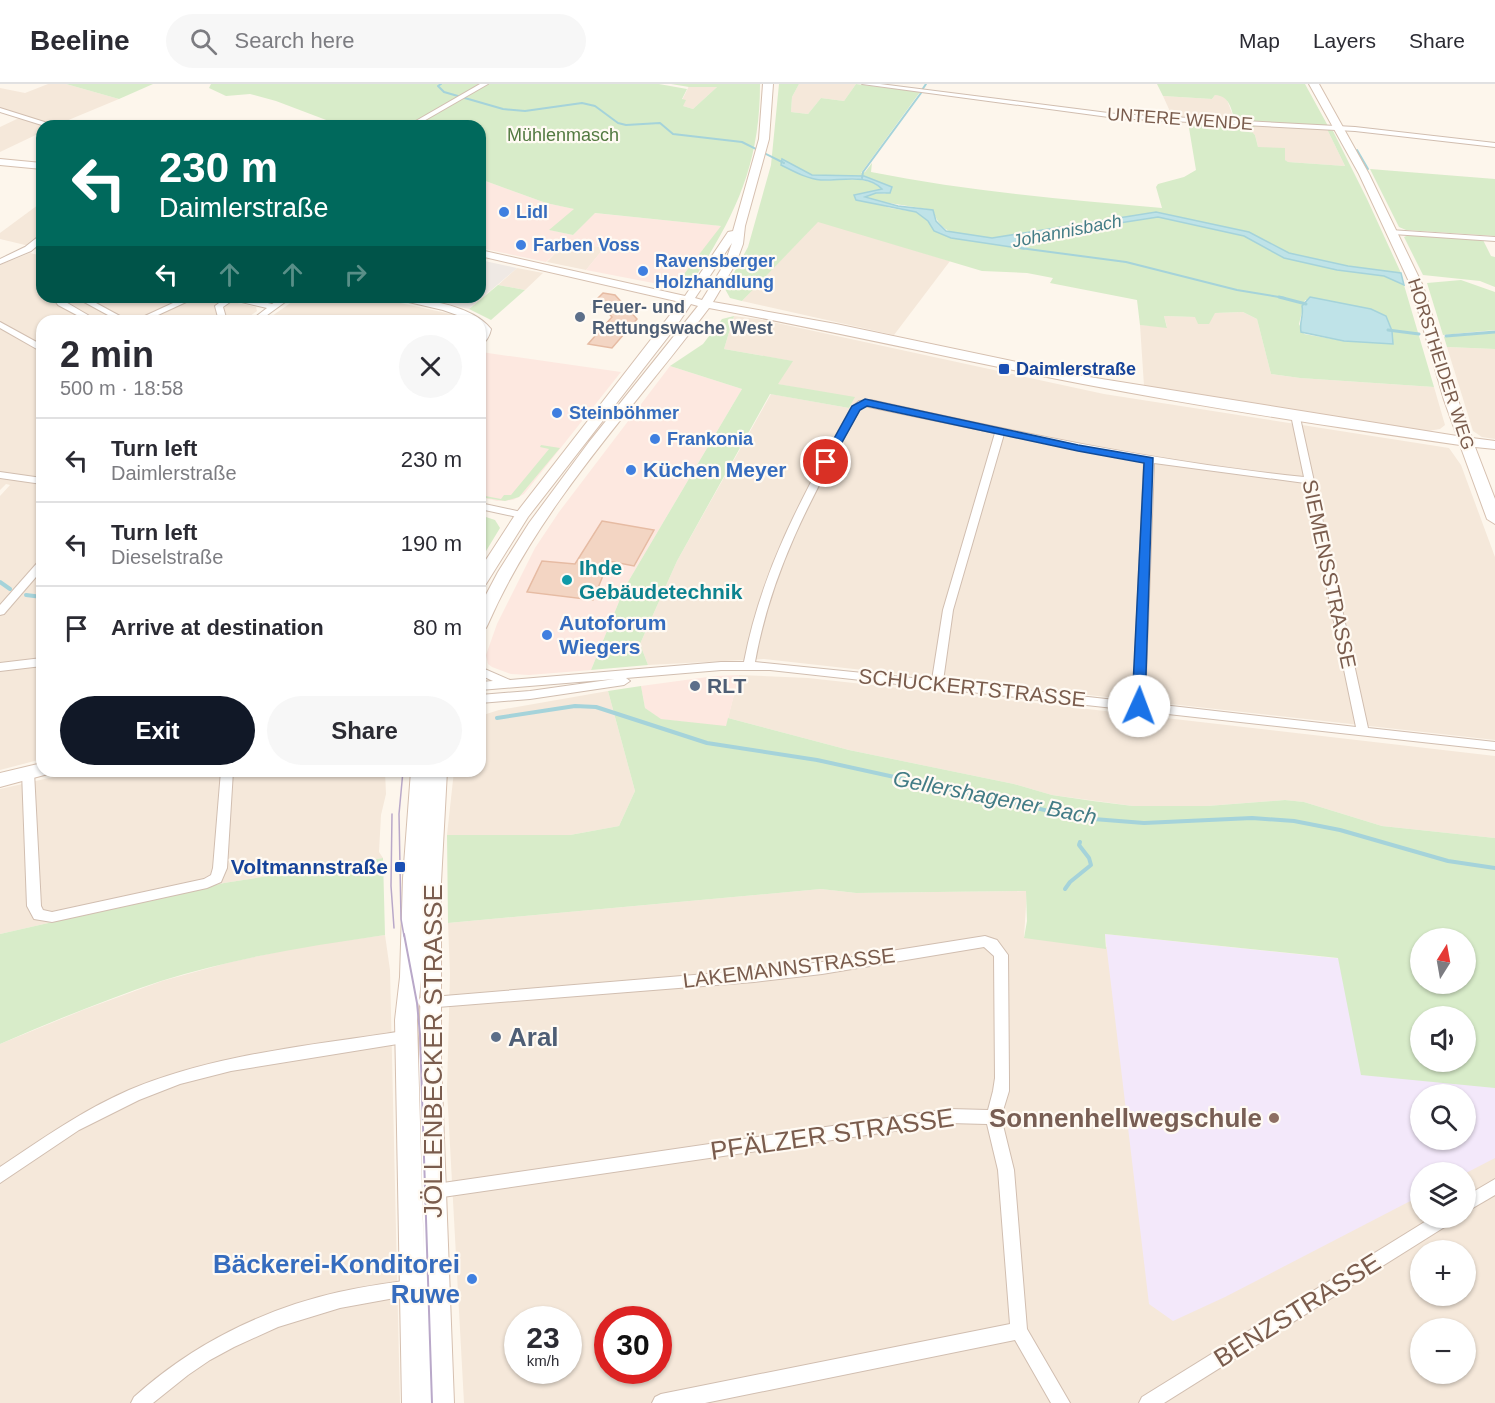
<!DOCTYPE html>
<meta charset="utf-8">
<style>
:root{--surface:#fff;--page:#f7f7f7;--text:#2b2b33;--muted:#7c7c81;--line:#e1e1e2;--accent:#111827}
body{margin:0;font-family:Arial,sans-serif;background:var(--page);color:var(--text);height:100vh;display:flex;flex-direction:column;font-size:22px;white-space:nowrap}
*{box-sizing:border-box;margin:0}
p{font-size:20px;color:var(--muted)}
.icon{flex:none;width:33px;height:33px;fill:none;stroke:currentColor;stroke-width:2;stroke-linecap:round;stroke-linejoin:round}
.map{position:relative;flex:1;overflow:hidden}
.side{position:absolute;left:36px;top:231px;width:450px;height:462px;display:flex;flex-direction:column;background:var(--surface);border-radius:18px;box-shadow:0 2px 4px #0004}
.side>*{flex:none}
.hud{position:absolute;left:36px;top:36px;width:450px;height:183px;border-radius:18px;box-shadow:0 2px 4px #0004;background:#00695c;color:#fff;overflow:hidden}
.needle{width:39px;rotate:11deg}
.tools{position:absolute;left:1410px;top:844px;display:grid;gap:12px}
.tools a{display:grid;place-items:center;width:66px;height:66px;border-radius:50%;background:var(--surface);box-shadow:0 2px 4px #0004;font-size:30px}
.speed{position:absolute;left:504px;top:1222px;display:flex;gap:12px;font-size:30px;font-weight:700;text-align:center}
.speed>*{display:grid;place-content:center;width:78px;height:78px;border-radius:50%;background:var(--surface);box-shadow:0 2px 4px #0004;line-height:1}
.speed small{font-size:15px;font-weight:400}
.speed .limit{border:9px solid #d22;background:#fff;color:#111}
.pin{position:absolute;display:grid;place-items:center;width:51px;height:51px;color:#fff;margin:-26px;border:3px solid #fff;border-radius:50%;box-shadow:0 2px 6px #0007}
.me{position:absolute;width:66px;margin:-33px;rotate:2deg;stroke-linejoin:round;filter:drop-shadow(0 0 4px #0008)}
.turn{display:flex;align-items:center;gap:21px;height:126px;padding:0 24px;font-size:27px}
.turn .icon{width:78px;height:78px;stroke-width:2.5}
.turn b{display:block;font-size:42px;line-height:51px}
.lanes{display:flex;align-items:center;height:57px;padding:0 24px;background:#0003;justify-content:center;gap:30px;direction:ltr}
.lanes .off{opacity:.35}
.round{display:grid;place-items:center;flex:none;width:63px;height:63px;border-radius:32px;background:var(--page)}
.head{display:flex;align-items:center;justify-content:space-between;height:102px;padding:0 24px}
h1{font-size:36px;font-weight:700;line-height:45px}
.button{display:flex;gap:12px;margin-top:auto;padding:12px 24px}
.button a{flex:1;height:69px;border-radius:36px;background:var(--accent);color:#fff;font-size:24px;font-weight:700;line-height:69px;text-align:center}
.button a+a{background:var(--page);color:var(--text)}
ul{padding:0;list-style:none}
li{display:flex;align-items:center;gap:18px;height:84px;padding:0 24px;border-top:2px solid var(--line)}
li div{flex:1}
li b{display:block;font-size:22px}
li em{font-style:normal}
header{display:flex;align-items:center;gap:36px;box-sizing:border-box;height:84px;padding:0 30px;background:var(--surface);border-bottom:2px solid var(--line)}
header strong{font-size:28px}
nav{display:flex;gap:33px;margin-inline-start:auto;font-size:21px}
.search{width:420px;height:54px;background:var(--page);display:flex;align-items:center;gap:15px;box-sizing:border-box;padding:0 21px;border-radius:33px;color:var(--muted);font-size:22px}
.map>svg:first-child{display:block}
</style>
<header>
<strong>Beeline</strong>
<div class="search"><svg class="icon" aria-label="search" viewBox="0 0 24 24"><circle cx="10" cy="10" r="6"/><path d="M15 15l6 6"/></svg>Search here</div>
<nav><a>Map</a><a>Layers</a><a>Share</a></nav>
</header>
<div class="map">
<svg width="1495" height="1319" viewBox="0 0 1495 1319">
<rect width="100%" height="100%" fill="#fdf6ec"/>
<g fill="#f5e8da" fill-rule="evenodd">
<polygon points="48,0 66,0 119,15 54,42 42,42 42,48 0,68 0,43 19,34 0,28 0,4 25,9"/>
<polygon points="799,0 856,0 844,17 821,14 808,30 791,28 792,13"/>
<polygon points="689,2 717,3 693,25 683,22 682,16"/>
<polygon points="1215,11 1222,11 1227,16 1235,37 1173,34 1163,12 1212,15"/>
<polygon points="1256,42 1327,45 1345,82 1288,78 1258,63 1255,51 1249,46"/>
<polygon points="42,118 42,165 0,155 0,149"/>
<polygon points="818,137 950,177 894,251 742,217"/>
<polygon points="568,156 573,158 565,165 587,169 595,162 604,164 586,186 547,178"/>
<polygon points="30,169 42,172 42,213 210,213 256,223 257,227 243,237 42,237 42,675 0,686 0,412 10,401 6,400 0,406 0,181"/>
<polygon points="517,184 543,189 525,206 498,201"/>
<polygon points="299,213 373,213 460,232 472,237 265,237"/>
<polygon points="1243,228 1257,235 1271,290 1300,294 1434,303 1445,341 1440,345 1428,347 1144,302 1140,241 1167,243 1164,232 1196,233 1215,229"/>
<polygon points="734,232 758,235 1104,310 1449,364 1461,381 1495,473 1495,656 764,575 648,581 640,560 677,477 771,310 849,324 854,314 777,300 792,277 724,265"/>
<polygon points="1447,263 1495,265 1495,355 1482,353 1473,347"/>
<polygon points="739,591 808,594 1018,617 1495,672 1495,754 1382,742 1304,718 1285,716 1207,722 1133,722 1052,711 1014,700 849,666 728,634"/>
<polygon points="608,607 635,707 619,742 570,751 447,751 454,687 480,687 480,632 499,626"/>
<polygon points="80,687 385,687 386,710 381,731 379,768 383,774 224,799 0,850 0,705"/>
<path d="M821,805l35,4 171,-2 -3,46 396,47h46l29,-9v428h-1031l-17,-313 3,-116 -2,-51zM1420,933h46v45h-46zM1420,1011h46v45h-46zM1420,1089h46v45h-46zM1420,1167h46v45h-46zM518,1236h50v51h-50zM608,1236h50v51h-50zM1420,1245h46v45h-46z"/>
<polygon points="385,851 390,886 400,1319 0,1319 0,960 83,926 162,897 231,878 305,862"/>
</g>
<g fill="#fde8e0">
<polygon points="480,95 546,119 575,125 550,146 573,151 594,129 722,142 674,203 586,186 604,164 595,162 587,169 565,165 572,158 568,157 546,178 480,164"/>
<polygon points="481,268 621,288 524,410 513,416 497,417 480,413"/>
<polygon points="670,282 742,305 625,503 591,586 529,591 511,590 492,583 488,580 486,571 497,540 535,464 559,428"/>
<polygon points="739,591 726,643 660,635 645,624 641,602 715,592"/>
</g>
<polygon fill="#efe9e4" points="480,176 517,184 469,225 414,213 480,213"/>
<path fill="#f3e8fa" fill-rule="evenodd" d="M1105,850l315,33v17h46l29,-9v183l-29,15h-46v23l-195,101 -52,24 -24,-17zM1420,933h46v45h-46zM1420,1011h46v45h-46z"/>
<g fill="#d8ecc9" fill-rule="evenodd">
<polygon points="66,0 153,0 119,15"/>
<path d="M211,0h448l28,5 -5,10 4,1 -3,6 10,3 24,-22h-28l-18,-3h89c0,80 -24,130 -66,195l-8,6 -12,2 47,-61 -126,-13 -22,22 -24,-5 25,-21 -28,-6 -66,-24v-53h-138l-66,-25 -26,-7 -24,2 -17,-8z"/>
<path d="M779,0h20l-7,13 -1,15 17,2 13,-16 23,3 12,-17 64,8 -59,81 4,-1 7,-9 -1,9c96,19 194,28 291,36l-6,-21 2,-3 26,-7 12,-7 -8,-48 68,4 -6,4 5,5 3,12 27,1v12l3,2 57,4 -18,-37 6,2 34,68 34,74 -53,-7 -59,-13 -40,-21 -93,-20 -164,26c-25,-3 -51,1 -59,-28l-63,-10 -5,-3 11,-4 9,1 7,-7 -28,-11 -52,-1 -30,-15 -1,4c12,7 26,15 40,16 21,2 44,-6 61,9l-28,6 36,13 26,4 12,9 7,10 16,7 73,11 18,-14 116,-18 86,19 40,22 53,12 47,6 20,9 30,102 -134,-9 -29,-4 -14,-55 -14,-7 -28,1 -6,11h-11l-3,-7 -31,-1 3,12 -27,-3 -3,-25 -87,-17 3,-5 -26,-5 -45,-2 -164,-49 -76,79 -12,-3 -5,-9 23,-42 23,-82zM1305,216l66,9 21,22 1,13 -49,-3 -40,-7 -5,-10z"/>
<path d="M1157,0h148l23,42 -93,-5c-4,-12 -5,-25 -20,-26l-3,4 -49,-3z"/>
<polygon points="1370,85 1495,95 1495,152 1406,146 1399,143"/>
<polygon points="1409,151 1483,156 1491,172 1495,173 1495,203 1480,197 1423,191 1404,153"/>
<polygon points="1461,196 1495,208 1495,246 1443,251 1427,199"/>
<polygon points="498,201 525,206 491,236 469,225"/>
<polygon points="734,232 724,265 793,277 778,300 855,313 849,324 770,310 677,477 640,560 648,581 591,586 625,503 742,305 670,282 703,260 722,235"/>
<polygon points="1495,249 1495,265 1447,263 1444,253"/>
<polygon points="541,361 560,364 519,413 505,417 480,413 480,411 501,415 504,411 511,411 549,365 540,363"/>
<polygon points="480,431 495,436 500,444 480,477 480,466 485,453"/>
<path d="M641,602l4,22 16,11 65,7 2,-8 121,32 165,34 38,11 41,6 40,5h74l78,-6 19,2 78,24 113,12v250l-134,-13 -23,-117 -233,-24 1,15 -82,-11 3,-17 -1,-30 -170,2 -35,-4 -373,34 -1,-88h123l49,-9 16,-35 -27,-100zM1420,855h46v45h-46zM1420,933h46v45h-46z"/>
<path d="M383,774l2,77c-76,11 -151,23 -224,46 -54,18 -108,40 -161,63v-110l224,-51z"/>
</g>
<g fill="#bfe3e8" stroke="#a5d3da" stroke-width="1.5">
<path d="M782,75l30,16 52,1 28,11 -2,6h-14l-11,4 33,9 35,4 3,11 10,10 46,7 164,-26 93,20 40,21 59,13 53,7 3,12 -20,-9 -47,-6 -53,-12 -40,-22 -86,-19 -116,18 -18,14 -73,-11 -17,-7 -6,-10 -12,-9 -60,-12 -2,-5 28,-6c-15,-16 -41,-8 -61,-9 -14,-1 -28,-9 -40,-15z"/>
<path d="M1310,213l61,12 15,7 6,15 1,13 -49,-3 -43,-9c-2,-10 3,-16 1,-26z"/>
</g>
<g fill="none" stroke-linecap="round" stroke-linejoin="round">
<g stroke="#a5d3da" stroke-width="2">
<polyline points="441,0 438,2 444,8 503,25 525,27 582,19 595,22 618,39 626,41 660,39 673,50 742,58 784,79"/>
<polyline points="922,6 926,0"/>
<polyline points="1357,66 1368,85"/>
<polyline points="862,94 863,88 921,9"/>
<polyline points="1020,164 1126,178 1237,206 1285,214"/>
</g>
<g stroke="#a5d3da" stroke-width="3">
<polyline points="1279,213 1306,220"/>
<polyline points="1388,246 1419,250"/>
<polyline points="1446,252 1495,248"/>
</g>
<g stroke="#a5d3da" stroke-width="4">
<polyline points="0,498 10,505"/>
<polyline points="26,511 42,513"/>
<polyline points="497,634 575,622 596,623 707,659 817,676 1081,734 1144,739 1252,734 1294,737 1340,746 1448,777 1495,784"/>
<polyline points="1065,805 1070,798 1091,781 1089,774 1079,761 1080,758"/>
</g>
</g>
<g fill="#f3d5c3" stroke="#e6bba3" stroke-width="1.5">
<polygon points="603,209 615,211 637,235 612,264 588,260 612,233 602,222 592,220"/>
<polygon points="602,437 654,446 634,482 609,477 593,516 527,508 542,477 575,480"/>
</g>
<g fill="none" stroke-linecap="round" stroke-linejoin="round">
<g stroke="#d1beb0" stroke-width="2">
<g id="street">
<polygon points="480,0 488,0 415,42 407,42"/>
<polygon points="862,0 880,0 1116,30 1355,43 1495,59 1495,63 1355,47 1116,34"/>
<polygon points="0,24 54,41 55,42 45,42 0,28"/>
<polygon points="1390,146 1495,153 1495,157 1393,150 1389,148"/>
<polygon points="39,152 42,152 42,158 31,167 0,180 0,175 25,163"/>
<polygon points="59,213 68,213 64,217 98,237 88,237 58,221 55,217"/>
<polygon points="75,213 85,213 129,237 119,237"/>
<polygon points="186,213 197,213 145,237 134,237"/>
<polygon points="227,213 242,213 272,220 283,213 292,213 259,237 250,237 267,224 233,216 223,223 227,237 219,237 215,222"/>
<path d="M387,213c30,0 85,7 104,32 -1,6 -5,14 -11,16l3,-16 -3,-3v-5h-6l-31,-11z"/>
<polygon points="0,238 42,261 42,268 0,244"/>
<path d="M871,316c144,32 287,62 433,77l-13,-62 2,-2h6l69,315 127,14v8l-725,-80h-49l-95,8 4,3 -6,4 -94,14 -50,4v-8l50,-4 85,-12 -135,11v-8l13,-1 -13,-6v-8l30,13 211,-18h23c18,-95 61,-170 107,-254l8,-7zM864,322l131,27 -52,177 -11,70 -177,-18c17,-95 59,-169 105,-253zM1004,350l140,27 -11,241 -190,-21 10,-71zM1154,379l151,20 51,244 -211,-24z"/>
<polygon points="0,388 42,394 42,400 0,394"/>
<polygon points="480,419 526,429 527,431 522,434 480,425"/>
<polygon points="42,477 42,486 4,530 0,531 0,521 38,478"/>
<polygon points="42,574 42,582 0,587 0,579"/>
<polygon points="28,684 34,688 41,822 43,826 52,828 204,795 211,791 213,784 221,687 233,687 227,784 221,798 207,804 52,838 34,835 27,822 22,688"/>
<polygon points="985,852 997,856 1008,871 1009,994 1009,1007 1001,1033 1014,1086 1027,1245 1070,1319 1051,1319 1015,1256 705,1319 652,1319 655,1313 661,1310 1010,1240 998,1086 987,1040 949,1039 429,1115 423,1113 421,1108 423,1103 429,1101 949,1025 988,1026 993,1007 995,994 994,872 984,863 822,890 754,898 425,924 420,922 418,918 420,914 754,886 822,878"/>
<path d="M410,946l5,2 2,4 -2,4 -5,2 -179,29 -51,13 -41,16 -60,30 -79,53v-16c42,-28 83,-57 129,-77 88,-37 187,-45 281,-60z"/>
<polygon points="1495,1095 1495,1111 1466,1128 1466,1112"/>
<polygon points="1431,1134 1453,1134 1451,1139 1164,1319 1139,1319 1142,1313"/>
<path d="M416,1195l6,2 2,6 -2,6 -82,15 -62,19 -44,20 -24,13 -22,15 -35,28h-22l3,-6c57,-52 129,-88 205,-105 26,-6 51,-9 77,-13z"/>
</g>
</g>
<g stroke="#d6c0b0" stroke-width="2">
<g id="secondary">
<path d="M763,0h10l-4,55 -24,87 -2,18 -7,19 -23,39 123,22 247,52 374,60 -13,-36 -33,-114 -52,-112 -50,-90h10l50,90 54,112 35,114 14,38 23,3v8l-20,-2 20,52v25l-8,-5 -27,-74c-126,-18 -252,-37 -377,-61 -125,-24 -249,-53 -374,-76 -77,103 -169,197 -221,316l-2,4 -6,1v-23l18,-34 31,-49 60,-81 109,-136 -7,-2 -16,24 -147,189 -42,67 -6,2v-17l37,-57 163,-210 -200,-46v-6l205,46 43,-64 5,-1 26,-92zM732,159l-7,20 -23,37 -7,-2z"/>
<polygon points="0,75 42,79 42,85 0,81"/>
<polygon points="42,679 42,687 50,687 48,690 0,703 0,689"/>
<path d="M411,687h36l-6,111v178l13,343h-52l-7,-383 5,-43 3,-99zM421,895l-2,81 5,199 -7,-239z"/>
</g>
</g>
<use href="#street" fill="#fff" fill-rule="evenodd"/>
<use href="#secondary" fill="#fff" fill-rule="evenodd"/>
<g stroke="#b9a8c9" stroke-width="1.5">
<polyline points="480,441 483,450 480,461"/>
<polyline points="403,687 399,730 401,835 404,852"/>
<polyline points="392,730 391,802 394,844"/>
</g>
<polyline stroke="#b9a8c9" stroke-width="2" points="404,850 417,919 420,950 432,1319"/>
</g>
<polygon fill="#1a73e8" stroke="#114b97" stroke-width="1.5" points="865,315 1078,361 1153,374 1145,622 1143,626 1139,627 1132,622 1144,379 1078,367 867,322 860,326 830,380 823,380 821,378 852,322"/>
<g fill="#3f7fe0" stroke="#fffaf3" stroke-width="2">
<circle cx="504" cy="128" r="6"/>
<circle cx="521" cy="161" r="6"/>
<circle cx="643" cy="187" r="6"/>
<circle cx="557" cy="329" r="6"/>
<circle cx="655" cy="355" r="6"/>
<circle cx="631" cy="386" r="6"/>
<circle cx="547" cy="551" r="6"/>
<circle cx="472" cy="1195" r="6"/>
</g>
<g fill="#5c6f8a" stroke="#fffaf3" stroke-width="2">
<circle cx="580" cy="233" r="6"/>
<circle cx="695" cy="602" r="6"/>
<circle cx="496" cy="953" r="6"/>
</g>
<g fill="#1a4fb4" stroke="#fffaf3" stroke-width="2">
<rect x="998" y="279" width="12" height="12" rx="3"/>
<rect x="394" y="777" width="12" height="12" rx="3"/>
</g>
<circle fill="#0f9aa8" stroke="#fffaf3" stroke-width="2" cx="567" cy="496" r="6"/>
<circle fill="#8d6e63" stroke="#fffaf3" stroke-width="2" cx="1274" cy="1034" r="6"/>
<g text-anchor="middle" stroke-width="4.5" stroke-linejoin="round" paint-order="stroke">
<g font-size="18" fill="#7a5c4d" stroke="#fffaf3">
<text transform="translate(1180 35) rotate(4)" y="6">UNTERE WENDE</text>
<text transform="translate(1441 280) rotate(72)" y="6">HORSTHEIDER WEG</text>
</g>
<g font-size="18" fill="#537a41" stroke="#fffaf3">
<text x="563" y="57">Mühlenmasch</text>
</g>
<g font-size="18" font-weight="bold" fill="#366cbe" stroke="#fffaf3" text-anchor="start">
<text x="516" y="134">Lidl</text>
<text x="533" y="167">Farben Voss</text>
<text x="655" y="183">Ravensberger<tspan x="655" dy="21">Holzhandlung</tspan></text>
<text x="569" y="335">Steinböhmer</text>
<text x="667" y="361">Frankonia</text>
</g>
<g font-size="18" font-style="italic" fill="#437c86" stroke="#fffaf3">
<text transform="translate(1067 147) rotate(-11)" y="6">Johannisbach</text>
</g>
<g font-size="18" font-weight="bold" fill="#4e5e75" stroke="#fffaf3" text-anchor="start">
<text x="592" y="229">Feuer- und<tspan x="592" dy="21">Rettungswache West</tspan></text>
</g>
<g font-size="18" font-weight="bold" fill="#164399" stroke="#fffaf3" text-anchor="start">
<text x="1016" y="291">Daimlerstraße</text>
</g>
<g font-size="21" font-weight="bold" fill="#366cbe" stroke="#fffaf3" text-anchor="start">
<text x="643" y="393">Küchen Meyer</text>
<text x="559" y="546">Autoforum<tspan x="559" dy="24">Wiegers</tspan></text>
</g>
<g font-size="21" font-weight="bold" fill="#0d838f" stroke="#fffaf3" text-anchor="start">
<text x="579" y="491">Ihde<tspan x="579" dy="24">Gebäudetechnik</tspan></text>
</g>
<g font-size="21" fill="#7a5c4d" stroke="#fffaf3">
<text transform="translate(1329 490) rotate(78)" y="7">SIEMENSSTRASSE</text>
<text transform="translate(972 604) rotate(6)" y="7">SCHUCKERTSTRASSE</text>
<text transform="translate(789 884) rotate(-7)" y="7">LAKEMANNSTRASSE</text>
</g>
<g font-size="21" font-weight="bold" fill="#4e5e75" stroke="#fffaf3" text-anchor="start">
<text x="707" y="609">RLT</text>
</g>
<g font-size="21" font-weight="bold" fill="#164399" stroke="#fffaf3" text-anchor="end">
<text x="388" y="790">Voltmannstraße</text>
</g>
<g font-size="22" font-style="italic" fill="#437c86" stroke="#fffaf3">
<text transform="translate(995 713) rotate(11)" y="8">Gellershagener Bach</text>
</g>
<g font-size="26" font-weight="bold" fill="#4e5e75" stroke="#fffaf3" text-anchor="start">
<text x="508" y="962">Aral</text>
</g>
<g font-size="26" fill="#7a5c4d" stroke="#fffaf3">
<text transform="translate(433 967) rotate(-90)" y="9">JÖLLENBECKER STRASSE</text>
<text transform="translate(832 1050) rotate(-8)" y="9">PFÄLZER STRASSE</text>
<text transform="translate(1297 1226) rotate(-32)" y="9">BENZSTRASSE</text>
</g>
<g font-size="26" font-weight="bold" fill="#785e54" stroke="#fffaf3" text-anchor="end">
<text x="1262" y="1043">Sonnenhellwegschule</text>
</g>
<g font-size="26" font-weight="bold" fill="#366cbe" stroke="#fffaf3" text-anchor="end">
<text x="460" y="1189">Bäckerei-Konditorei<tspan x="460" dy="30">Ruwe</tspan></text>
</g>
</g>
</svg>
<div class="tools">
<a><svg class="needle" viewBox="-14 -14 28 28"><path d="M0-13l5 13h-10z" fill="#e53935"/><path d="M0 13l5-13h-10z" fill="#7c7c81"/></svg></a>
<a><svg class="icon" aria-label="sound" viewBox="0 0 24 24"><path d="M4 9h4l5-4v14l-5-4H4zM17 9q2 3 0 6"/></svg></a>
<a><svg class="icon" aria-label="search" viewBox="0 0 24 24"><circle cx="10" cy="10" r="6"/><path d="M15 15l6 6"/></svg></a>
<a><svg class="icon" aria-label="layers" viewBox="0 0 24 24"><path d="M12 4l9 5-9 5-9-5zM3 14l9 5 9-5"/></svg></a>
<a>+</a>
<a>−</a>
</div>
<div class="speed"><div>23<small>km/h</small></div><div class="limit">30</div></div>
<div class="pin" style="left:826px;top:378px;background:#d93025"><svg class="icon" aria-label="arrive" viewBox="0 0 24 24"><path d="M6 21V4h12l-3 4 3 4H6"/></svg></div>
<svg class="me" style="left:1139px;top:622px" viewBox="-20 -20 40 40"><circle r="19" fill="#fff"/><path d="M0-13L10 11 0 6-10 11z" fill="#1a73e8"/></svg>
<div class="hud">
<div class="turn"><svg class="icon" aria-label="left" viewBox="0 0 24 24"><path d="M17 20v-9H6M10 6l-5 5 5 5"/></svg><div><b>230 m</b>Daimlerstraße</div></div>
<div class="lanes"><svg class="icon" aria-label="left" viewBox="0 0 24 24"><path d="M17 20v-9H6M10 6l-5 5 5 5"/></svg><svg class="icon off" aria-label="ahead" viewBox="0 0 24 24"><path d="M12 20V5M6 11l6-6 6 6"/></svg><svg class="icon off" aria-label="ahead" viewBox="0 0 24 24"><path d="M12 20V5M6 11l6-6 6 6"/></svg><svg class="icon off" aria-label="right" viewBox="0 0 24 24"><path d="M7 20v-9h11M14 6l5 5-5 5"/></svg></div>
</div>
<section class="side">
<div class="head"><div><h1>2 min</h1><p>500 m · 18:58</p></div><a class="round"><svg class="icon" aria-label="close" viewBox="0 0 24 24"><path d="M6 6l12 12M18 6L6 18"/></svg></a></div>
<ul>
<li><svg class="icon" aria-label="left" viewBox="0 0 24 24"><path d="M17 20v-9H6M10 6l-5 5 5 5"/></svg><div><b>Turn left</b><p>Daimlerstraße</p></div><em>230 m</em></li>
<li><svg class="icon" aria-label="left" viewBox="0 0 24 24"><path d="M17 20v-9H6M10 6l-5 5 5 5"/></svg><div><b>Turn left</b><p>Dieselstraße</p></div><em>190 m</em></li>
<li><svg class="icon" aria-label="arrive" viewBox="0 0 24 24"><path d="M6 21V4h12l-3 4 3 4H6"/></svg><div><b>Arrive at destination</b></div><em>80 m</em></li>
</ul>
<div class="button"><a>Exit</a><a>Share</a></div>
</section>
</div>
